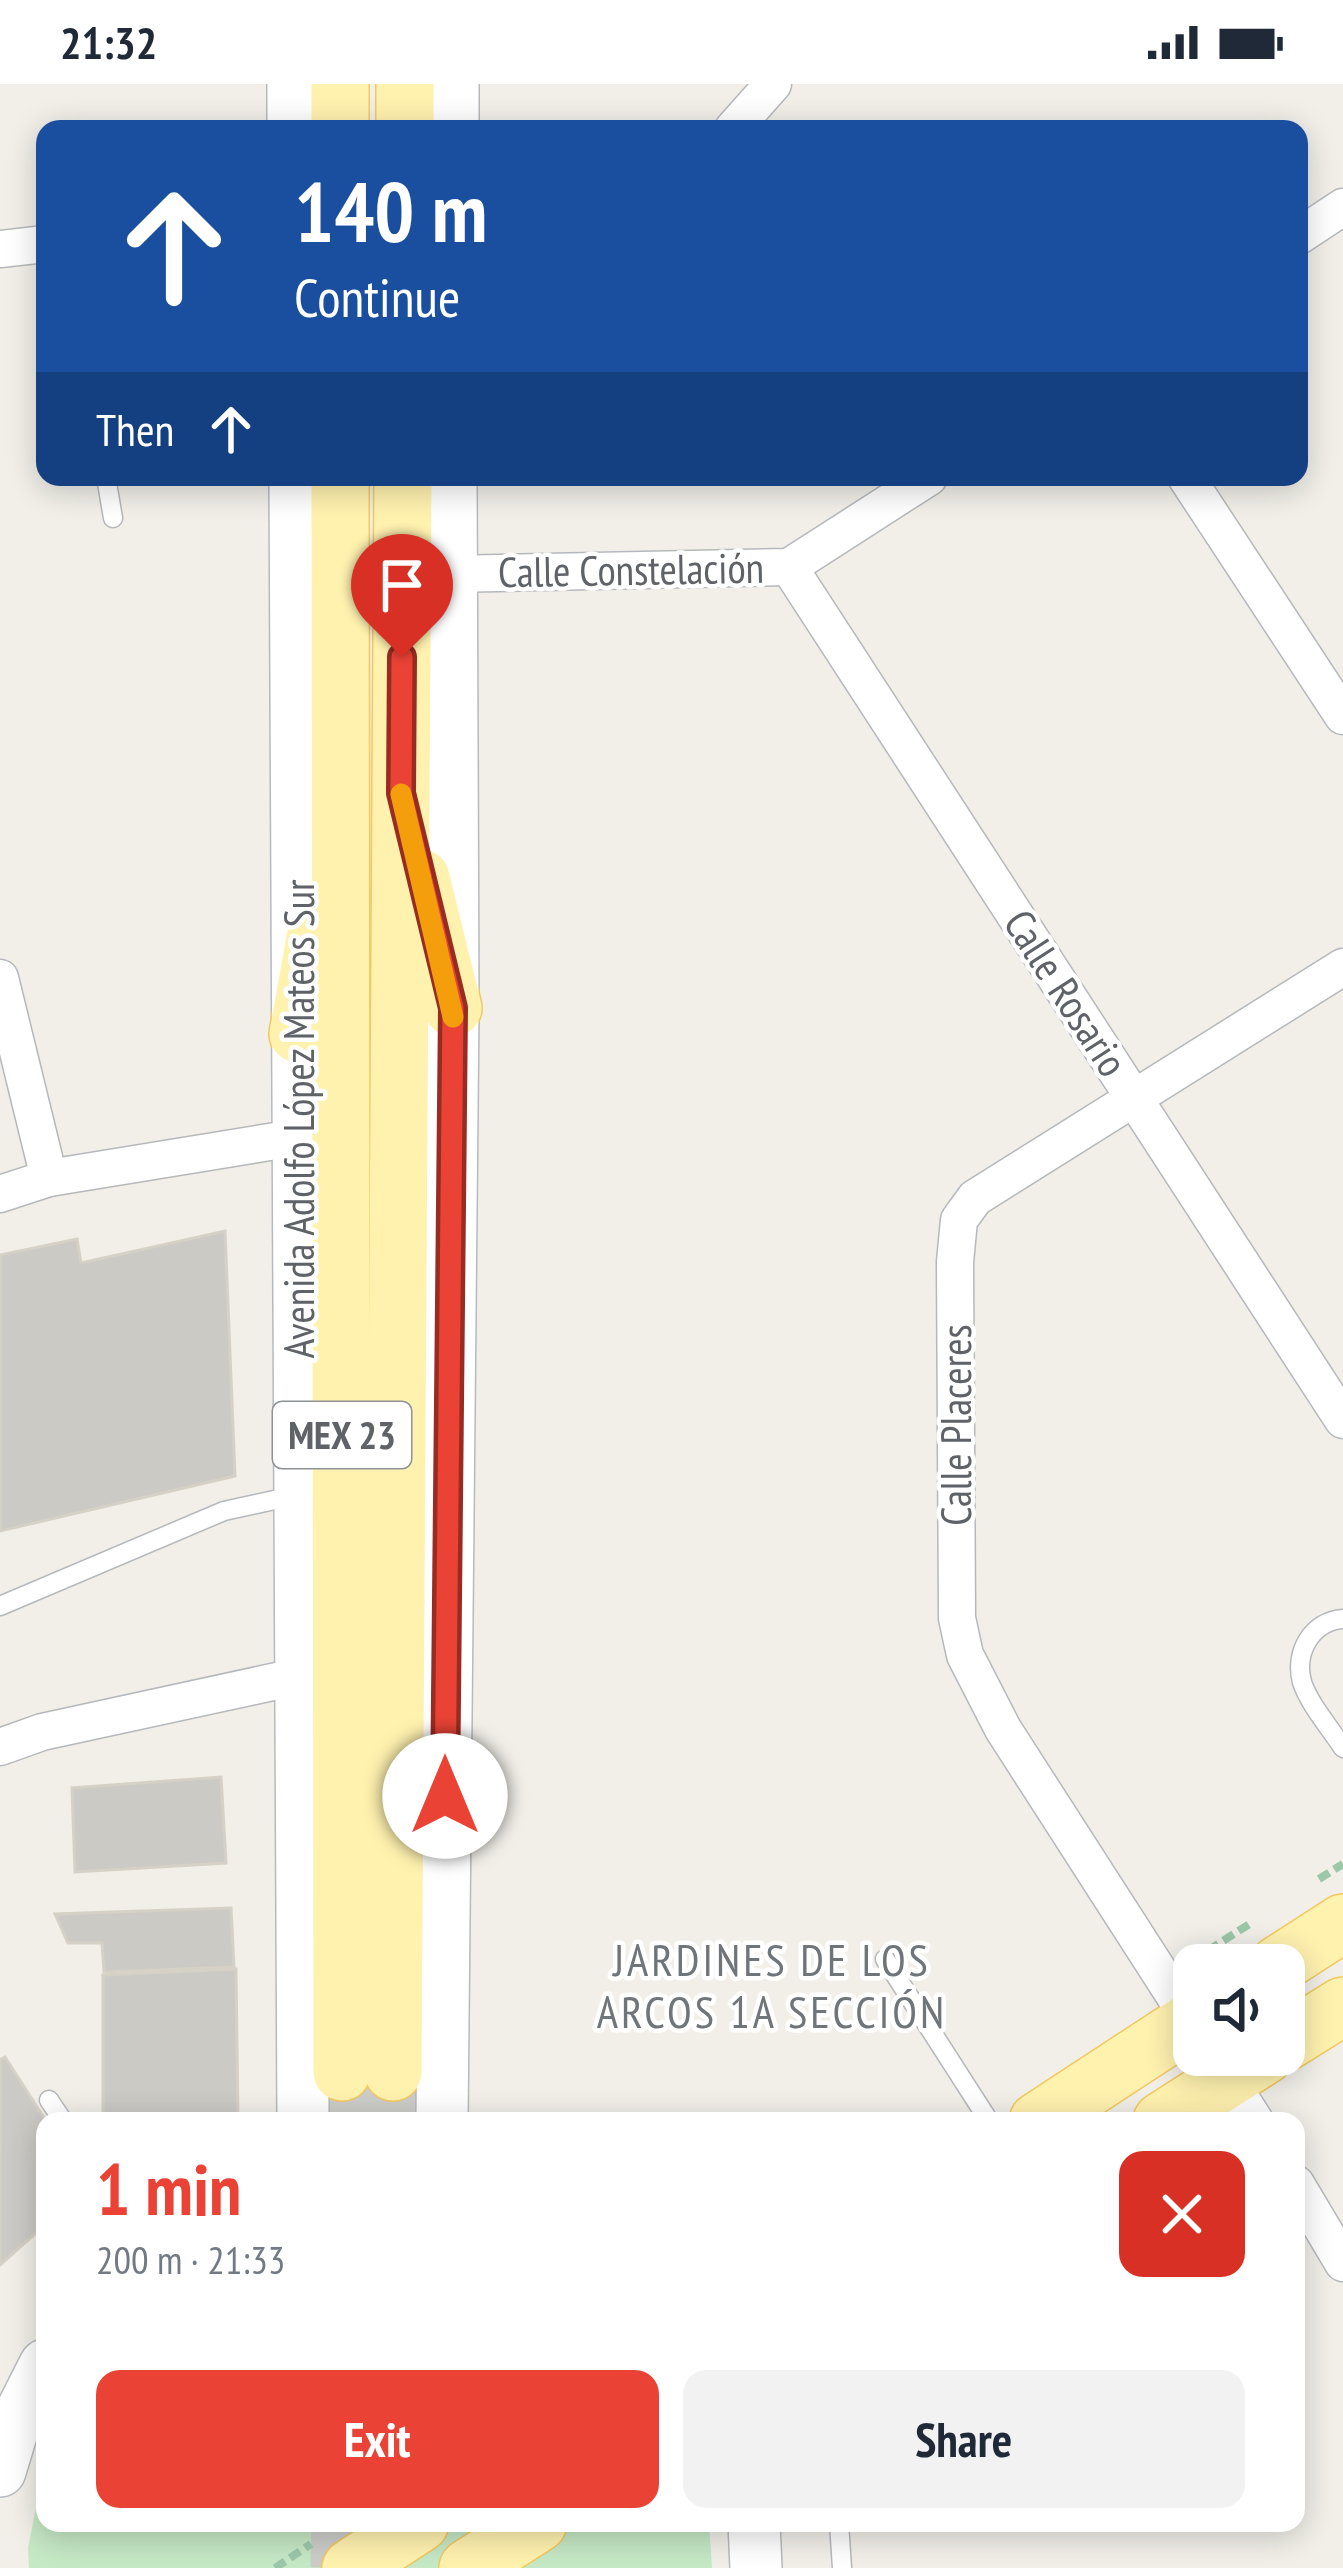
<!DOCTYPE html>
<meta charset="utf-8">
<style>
:root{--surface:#fff;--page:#f2f2f3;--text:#1f2937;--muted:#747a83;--accent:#ea4335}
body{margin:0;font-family:"PT Sans Narrow",sans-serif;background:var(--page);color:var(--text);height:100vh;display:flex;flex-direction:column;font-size:45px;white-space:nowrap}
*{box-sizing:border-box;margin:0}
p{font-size:39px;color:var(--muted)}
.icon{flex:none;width:66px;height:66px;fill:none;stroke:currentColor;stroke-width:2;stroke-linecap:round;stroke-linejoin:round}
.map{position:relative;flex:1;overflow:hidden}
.sheet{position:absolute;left:36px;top:2028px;width:1269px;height:420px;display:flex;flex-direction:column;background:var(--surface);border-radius:24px;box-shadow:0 6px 30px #0003}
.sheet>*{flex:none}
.banner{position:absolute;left:36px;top:36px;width:1272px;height:366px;border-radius:24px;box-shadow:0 6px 30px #0003;background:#1a4fa0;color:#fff;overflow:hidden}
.tools{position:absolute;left:1173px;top:1860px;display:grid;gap:24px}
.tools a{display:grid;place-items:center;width:132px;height:132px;border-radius:24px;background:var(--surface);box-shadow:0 6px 30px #0003;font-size:60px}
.pin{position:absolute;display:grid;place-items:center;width:102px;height:102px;color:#fff;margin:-123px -51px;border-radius:50% 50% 50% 0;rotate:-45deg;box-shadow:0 0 12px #0007}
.pin .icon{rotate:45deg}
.me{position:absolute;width:132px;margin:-66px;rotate:0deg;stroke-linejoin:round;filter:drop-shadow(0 0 9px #0008)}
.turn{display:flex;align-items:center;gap:42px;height:252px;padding:0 60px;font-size:54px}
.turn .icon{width:156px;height:156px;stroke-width:2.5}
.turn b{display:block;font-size:84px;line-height:102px}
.then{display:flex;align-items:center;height:114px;padding:0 60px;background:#0003;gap:24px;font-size:45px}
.round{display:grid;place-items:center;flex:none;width:126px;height:126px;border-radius:24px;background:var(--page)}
.overview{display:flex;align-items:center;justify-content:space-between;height:204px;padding:0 60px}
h1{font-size:72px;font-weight:700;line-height:90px;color:var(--accent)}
.primary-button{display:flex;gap:24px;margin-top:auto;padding:24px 60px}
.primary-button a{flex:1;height:138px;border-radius:24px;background:var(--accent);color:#fff;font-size:48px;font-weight:700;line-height:138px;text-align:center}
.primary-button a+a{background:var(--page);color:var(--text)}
.status{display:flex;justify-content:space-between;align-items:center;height:84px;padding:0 60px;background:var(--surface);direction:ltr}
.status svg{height:33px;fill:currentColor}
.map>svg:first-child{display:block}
</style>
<div class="status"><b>21:32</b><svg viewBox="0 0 49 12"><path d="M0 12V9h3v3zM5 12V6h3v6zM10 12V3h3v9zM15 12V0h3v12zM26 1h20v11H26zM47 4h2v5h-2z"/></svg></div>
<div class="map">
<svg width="1343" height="2484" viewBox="0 0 1343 2484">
<rect width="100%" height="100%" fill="#f1efe8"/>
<polygon fill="#c5e8c5" points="45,2379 45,2439 709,2439 712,2484 29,2484 28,2464"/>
<g fill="#cccac5" stroke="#d6d1c6" stroke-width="3">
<polygon points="225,1147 235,1392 0,1447 0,1171 77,1155 81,1179"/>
<polygon points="221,1693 226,1779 75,1788 72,1704"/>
<polygon points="231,1824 234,1883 104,1888 102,1859 68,1859 55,1830"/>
<polygon points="236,1885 238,2035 103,2037 103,1891"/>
<polygon points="5,1973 46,2037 45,2141 0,2181 0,1976"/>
</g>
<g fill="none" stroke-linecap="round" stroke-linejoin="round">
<g stroke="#ccccc8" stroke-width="57" stroke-dasharray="57 28" stroke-linecap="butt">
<polyline points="393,1988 393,2037"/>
<polyline points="342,2037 342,1988"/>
<polyline points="339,2484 340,2439"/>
</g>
<g stroke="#b5b8bc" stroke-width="21">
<g id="service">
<polyline points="106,393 113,434"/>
<polyline points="0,1522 224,1427 297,1411"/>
<path d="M1343,1535c-31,2 -49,33 -41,63 7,22 29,47 41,66"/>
<polyline points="885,1875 989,2037"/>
<polyline points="49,2016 63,2037"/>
<polyline points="839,2439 842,2484"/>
</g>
</g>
<g stroke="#b5b8bc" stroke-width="39">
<g id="minor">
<polyline points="733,45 773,0"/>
<polyline points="1299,152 1343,123"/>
<polyline points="0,165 45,160"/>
<polyline points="1186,393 1343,632"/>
<polyline points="789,483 1343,1336"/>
<polyline points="450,490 789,483 929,393"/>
<polyline points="0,894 49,1094"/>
<polyline points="0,1110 49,1094 300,1053"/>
<polyline points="0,1663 42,1648 300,1592"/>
<polyline points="1194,1942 1003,1645 965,1571 957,1534 955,1178 959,1136 975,1114 1343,883"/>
<polyline points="1218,1979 1255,2037"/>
<polyline points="1296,2100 1343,2179"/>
</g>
</g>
<g stroke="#b6babf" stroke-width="54">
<g id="secondary">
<polyline points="293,0 293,45"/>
<polyline points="453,45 453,0"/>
<polyline points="295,393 303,2037"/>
<polyline points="442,2037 453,924 451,393"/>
<polyline points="0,2387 13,2344 45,2281"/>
<polyline points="754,2439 756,2484"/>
</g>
</g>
<g stroke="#f2c960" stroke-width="60">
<g id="primary">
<polyline points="340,0 340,45"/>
<polyline points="405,45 405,0"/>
<polyline points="340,393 342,1988"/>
<polyline points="421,794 453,924"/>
<polyline points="298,950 315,854"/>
<polyline points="1278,1881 1343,1839"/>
<polyline points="1284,1959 1343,1922"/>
<polyline points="393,1988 403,393"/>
<polyline points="1038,2037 1194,1935"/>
<polyline points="1162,2037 1265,1971"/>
<polyline points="351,2484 420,2439"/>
<polyline points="468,2484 538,2439"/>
</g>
</g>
<g stroke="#9cc7a9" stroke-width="8" stroke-dasharray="12 6" stroke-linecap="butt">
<polyline points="1319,1795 1343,1780"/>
<polyline points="1193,1876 1251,1839"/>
<polyline points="275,2484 311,2460"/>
</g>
<use href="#service" stroke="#fff" stroke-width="18"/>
<use href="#minor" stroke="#fff" stroke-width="36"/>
<use href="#secondary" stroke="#fff" stroke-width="51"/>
<use href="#primary" stroke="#fff2af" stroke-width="57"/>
</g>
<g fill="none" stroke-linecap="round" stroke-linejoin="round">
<g stroke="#982c22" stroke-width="30">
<polyline id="route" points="402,573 401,709 453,924 445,1712"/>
</g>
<use href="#route" stroke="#ea4335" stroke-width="21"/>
<polyline stroke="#f59e0b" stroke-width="21" points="401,710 453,933"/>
</g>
<g text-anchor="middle" stroke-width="9" stroke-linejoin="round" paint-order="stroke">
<rect fill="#fff" stroke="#8f9295" stroke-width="3" x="273" y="1318" width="138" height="66" rx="9"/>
<g font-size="39" font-weight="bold" fill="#5f6368">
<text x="342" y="1365">MEX 23</text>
</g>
<g font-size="42" fill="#5f6368" stroke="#fff">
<text transform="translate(631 486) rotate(-1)" y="15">Calle Constelación</text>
<text transform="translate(1066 909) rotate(57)" y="15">Calle Rosario</text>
<text transform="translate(299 1035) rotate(-90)" y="15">Avenida Adolfo López Mateos Sur</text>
<text transform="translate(956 1341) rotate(-90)" y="15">Calle Placeres</text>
</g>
<g font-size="45" letter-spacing="3" fill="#70757a" stroke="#fff">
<text x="772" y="1892">JARDINES DE LOS<tspan x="772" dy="52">ARCOS 1A SECCIÓN</tspan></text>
</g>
</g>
</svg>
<div class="tools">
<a><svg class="icon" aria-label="sound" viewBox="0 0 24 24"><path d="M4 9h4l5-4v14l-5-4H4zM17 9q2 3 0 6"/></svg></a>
</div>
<div class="pin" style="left:402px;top:573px;background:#d93025"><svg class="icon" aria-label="arrive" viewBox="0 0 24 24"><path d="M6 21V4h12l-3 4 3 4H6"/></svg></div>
<svg class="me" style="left:445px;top:1712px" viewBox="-20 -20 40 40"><circle r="19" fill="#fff"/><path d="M0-13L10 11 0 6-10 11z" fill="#ea4335"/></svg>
<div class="banner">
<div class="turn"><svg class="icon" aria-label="ahead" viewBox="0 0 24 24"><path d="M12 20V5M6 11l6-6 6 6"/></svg><div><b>140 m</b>Continue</div></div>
<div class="then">Then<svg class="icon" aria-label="ahead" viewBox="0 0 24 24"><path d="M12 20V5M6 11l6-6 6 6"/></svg></div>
</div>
<section class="sheet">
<div class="overview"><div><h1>1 min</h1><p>200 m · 21:33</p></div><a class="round" style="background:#d93025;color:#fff"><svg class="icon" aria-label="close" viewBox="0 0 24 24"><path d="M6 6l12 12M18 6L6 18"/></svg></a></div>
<div class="primary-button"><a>Exit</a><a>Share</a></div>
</section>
</div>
